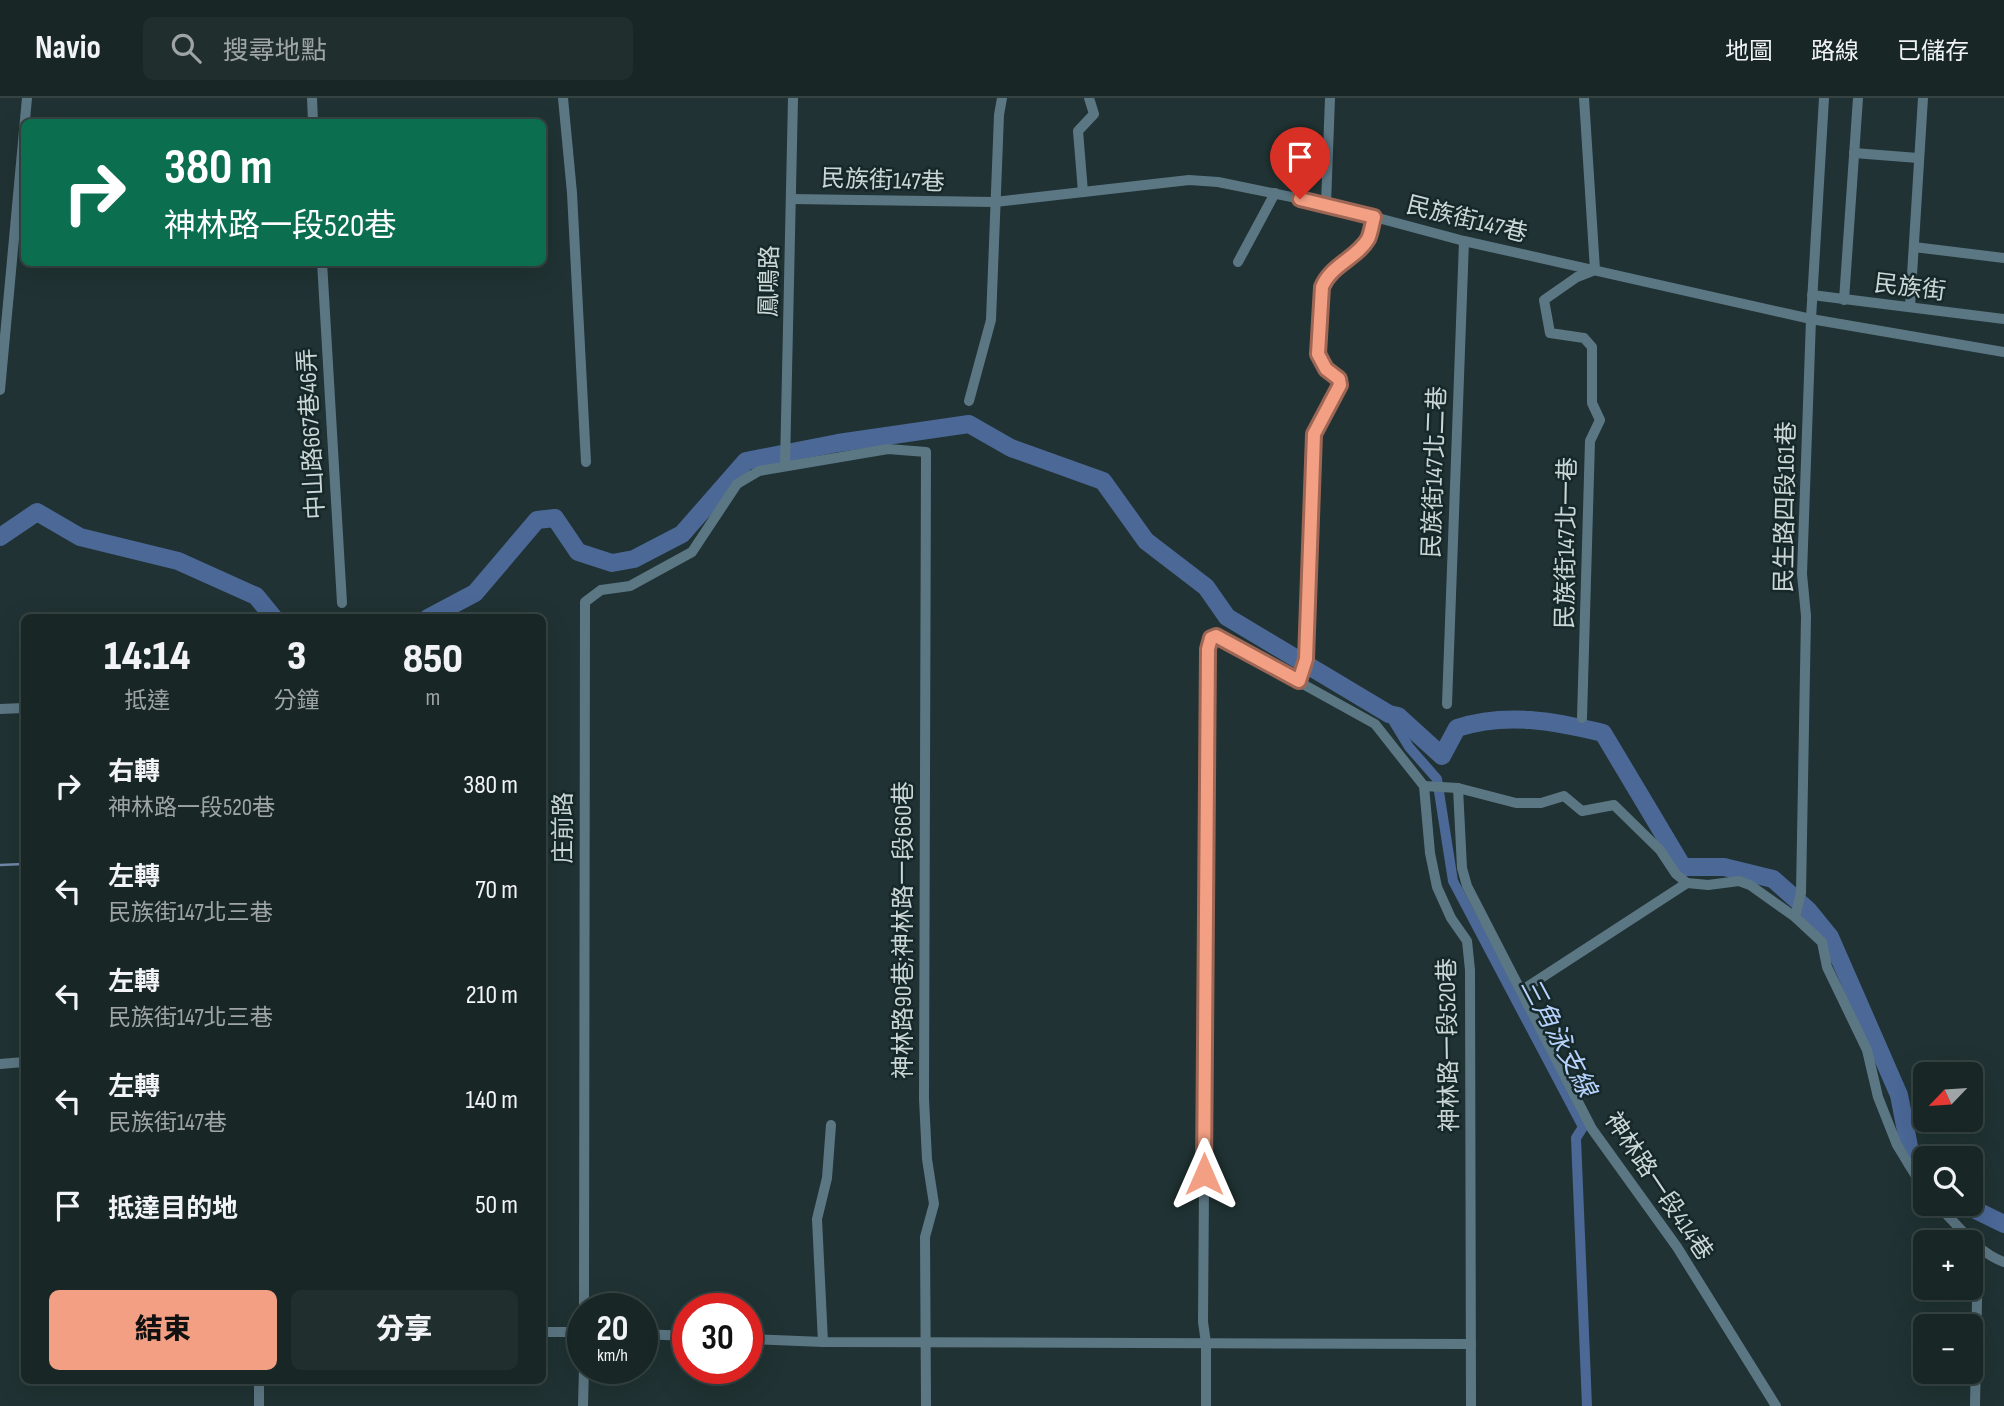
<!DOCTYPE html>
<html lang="zh-TW">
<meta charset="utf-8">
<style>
:root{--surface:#182626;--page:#212e2e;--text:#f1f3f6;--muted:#9fa5a7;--line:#364343;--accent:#f39f83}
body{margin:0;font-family:"Sofia Sans Condensed","Noto Sans TC",sans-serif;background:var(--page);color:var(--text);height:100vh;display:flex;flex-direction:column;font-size:26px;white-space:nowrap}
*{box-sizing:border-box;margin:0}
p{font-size:23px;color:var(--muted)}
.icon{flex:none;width:38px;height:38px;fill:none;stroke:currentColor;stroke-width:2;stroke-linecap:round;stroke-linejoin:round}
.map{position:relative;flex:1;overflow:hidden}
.side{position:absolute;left:21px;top:516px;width:525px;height:770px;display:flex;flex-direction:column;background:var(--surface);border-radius:10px;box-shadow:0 7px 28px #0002,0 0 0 2px var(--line)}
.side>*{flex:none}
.banner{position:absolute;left:21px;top:21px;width:525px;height:147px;border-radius:10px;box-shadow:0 7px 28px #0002,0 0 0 2px var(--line);background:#0b6e4f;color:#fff;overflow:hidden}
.needle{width:46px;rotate:245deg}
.tools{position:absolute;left:1913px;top:964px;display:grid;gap:14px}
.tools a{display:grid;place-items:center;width:70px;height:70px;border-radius:10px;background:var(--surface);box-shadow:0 7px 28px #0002,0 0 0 2px var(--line);font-size:35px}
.speed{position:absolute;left:567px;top:1195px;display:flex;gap:14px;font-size:35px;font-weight:700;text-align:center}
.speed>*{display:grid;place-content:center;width:91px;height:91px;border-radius:50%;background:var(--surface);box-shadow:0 7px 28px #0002,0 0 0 2px var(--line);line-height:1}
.speed small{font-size:18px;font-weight:400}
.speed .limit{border:10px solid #d22;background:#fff;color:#111}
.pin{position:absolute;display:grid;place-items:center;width:60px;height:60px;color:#fff;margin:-72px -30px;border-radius:50% 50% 50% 0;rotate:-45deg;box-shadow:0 0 7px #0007}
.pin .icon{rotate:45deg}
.me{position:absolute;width:77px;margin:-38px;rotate:0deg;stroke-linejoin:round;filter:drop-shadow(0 0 5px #0008)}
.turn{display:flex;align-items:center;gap:24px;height:147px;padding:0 28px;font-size:32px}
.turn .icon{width:91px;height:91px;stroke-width:2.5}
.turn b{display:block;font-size:49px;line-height:60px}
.eta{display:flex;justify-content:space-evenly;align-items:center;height:119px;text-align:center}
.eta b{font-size:42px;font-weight:800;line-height:49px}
.button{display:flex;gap:14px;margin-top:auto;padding:14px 28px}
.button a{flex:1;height:80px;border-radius:10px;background:var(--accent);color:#111;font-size:28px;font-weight:800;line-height:80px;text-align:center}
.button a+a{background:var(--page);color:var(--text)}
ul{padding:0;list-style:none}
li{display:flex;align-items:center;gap:21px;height:105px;padding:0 28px}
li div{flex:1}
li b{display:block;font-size:26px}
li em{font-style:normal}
header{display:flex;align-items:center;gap:42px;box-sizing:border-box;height:98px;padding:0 35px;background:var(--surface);border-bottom:2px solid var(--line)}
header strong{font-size:33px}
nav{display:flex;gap:38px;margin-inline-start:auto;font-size:24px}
.search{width:490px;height:63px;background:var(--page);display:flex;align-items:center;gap:18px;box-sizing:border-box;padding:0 24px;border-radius:10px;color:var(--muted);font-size:26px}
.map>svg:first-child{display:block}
</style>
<header>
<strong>Navio</strong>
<div class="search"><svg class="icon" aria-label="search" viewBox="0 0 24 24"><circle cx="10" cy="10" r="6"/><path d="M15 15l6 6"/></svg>搜尋地點</div>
<nav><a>地圖</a><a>路線</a><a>已儲存</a></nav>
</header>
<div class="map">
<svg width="2004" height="1308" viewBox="0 0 2004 1308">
<rect width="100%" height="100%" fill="#203233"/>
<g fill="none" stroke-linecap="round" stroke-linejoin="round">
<polyline stroke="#7189aa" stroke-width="2.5" points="0,767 24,766"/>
<polyline stroke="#4b6897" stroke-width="10" points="1389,616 1409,649 1437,681 1453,783 1583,1029 1576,1040 1587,1308"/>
<g stroke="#4b6897" stroke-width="18">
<polyline points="0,439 37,414 80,439 178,463 256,498 274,520"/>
<path d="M428,520l47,-25 62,-73 18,-2 23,34 34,11 22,-4 48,-25 64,-73 92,-18 131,-19 42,24 92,33 43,60 60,46 21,30 162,97 9,2 44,40 15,-28c49,-16 97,-7 146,5l80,134h41l49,12 35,31 22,27 69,158 13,67 13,11"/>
<polyline points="1963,1106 2004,1126"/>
</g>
<g stroke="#5c7784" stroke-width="10">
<polyline points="312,0 313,24"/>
<polyline points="563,0 572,95 586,364"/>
<polyline points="1854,55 1918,60"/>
<polyline points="1083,94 1078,33 1094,16 1089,0"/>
<polyline points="791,101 995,104 1189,82 1218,84 1326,106 1464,143 1811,221 2004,254"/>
<polyline points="1326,106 1330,0"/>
<polyline points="1914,149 2004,160"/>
<polyline points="322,164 342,505"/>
<polyline points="1238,164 1275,95"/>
<polyline points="1812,197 2004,221"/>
<polyline points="1844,202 1858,0"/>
<polyline points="1910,209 1923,0"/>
<polyline points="0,292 27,0"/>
<polyline points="969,303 991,222 999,17 1002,0"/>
<polyline points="785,367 793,0"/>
<path d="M1299,583l7,-22 5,-84 3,-141 26,-49 -1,-6 -13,-10 -8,-15 4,-67c9,-22 35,-29 46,-48 3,-6 4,-15 6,-22"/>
<polyline points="1447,606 1464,143"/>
<polyline points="0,611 24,610"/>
<polyline points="1582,620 1590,343 1600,322 1592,305 1592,249 1584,240 1550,235 1544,202 1577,179 1595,172 1584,0"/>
<polyline points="1424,688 1458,690 1516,705 1541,705 1564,698 1582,713 1614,707 1660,752 1676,776 1687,785 1708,787 1739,783 1750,787 1795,819 1822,844 1827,869 1867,952 1878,999 1897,1047 1925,1093"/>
<polyline points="1458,690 1462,770 1467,788 1592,1031 1677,1149 1776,1308"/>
<polyline points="1795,819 1801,795 1806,518 1802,476 1811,221 1824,0"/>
<polyline points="1521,893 1687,785"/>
<polyline points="0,966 24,964"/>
<path d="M1936,1106c21,19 40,48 68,58"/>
<polyline points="584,1211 585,504 601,492 630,488 692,454 737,386 759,373 888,351 926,354 924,1001 927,1061 934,1106 925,1139 926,1308"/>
<polyline points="542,1234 583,1234"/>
<polyline points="642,1236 688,1238"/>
<polyline points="747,1241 823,1244 1471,1246"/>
<polyline points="823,1244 817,1121 827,1080 831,1027"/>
<polyline points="259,1308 259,1283"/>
<polyline points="583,1308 584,1270"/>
<polyline points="1206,1308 1206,1245 1203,1224 1208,551 1211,540 1216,538 1375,626 1424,688 1430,755 1437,789 1451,820 1467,843 1470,872 1471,1308"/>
<polyline points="1975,1308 1978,1149"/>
</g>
</g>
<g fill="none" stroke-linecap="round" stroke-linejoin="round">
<g stroke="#9e6755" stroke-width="18">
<path id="route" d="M1204,1076l4,-525 3,-11 5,-2 83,45 7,-22 8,-225 26,-49 -1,-6 -13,-10 -8,-15 4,-67c9,-22 35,-29 46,-48 3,-6 4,-15 6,-22l-74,-18"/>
</g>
<use href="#route" stroke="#f39f83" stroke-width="12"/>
</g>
<g text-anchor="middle" stroke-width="5" stroke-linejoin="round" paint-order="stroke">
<g font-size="24" fill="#cbd7d7" stroke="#162829">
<text transform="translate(883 82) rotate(2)" y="8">民族街147巷</text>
<text transform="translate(1467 121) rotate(14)" y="8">民族街147巷</text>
<text transform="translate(769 183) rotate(-89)" y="8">鳳鳴路</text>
<text transform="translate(1910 189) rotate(7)" y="8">民族街</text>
<text transform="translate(311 336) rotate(-93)" y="8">中山路667巷46弄</text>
<text transform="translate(1434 374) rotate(-88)" y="8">民族街147北二巷</text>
<text transform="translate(1785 409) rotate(-89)" y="8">民生路四段161巷</text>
<text transform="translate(1566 445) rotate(-89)" y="8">民族街147北一巷</text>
<text transform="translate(563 730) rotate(-90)" y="8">庄前路</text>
<text transform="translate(903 832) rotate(-90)" y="8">神林路90巷;神林路一段660巷</text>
<text transform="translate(1448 947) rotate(-91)" y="8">神林路一段520巷</text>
<text transform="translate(1659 1088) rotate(56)" y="8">神林路一段414巷</text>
</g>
<g font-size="26" font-style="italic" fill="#b6d1fc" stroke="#162829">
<text transform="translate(1559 939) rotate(62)" y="9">三角泳支線</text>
</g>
</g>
</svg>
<div class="tools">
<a><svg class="needle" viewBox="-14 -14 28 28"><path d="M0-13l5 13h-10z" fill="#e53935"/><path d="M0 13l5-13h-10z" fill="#9fa5a7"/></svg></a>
<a><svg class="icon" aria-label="search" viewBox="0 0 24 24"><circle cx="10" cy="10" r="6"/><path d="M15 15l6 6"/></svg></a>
<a>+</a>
<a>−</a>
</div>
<div class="speed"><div>20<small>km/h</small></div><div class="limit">30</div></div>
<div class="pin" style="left:1300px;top:101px;background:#d93025"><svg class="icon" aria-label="arrive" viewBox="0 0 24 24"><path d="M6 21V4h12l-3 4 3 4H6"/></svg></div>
<svg class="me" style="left:1204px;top:1076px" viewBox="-20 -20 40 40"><path d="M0-17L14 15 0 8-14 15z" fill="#f39f83" stroke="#fff" stroke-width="4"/></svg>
<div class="banner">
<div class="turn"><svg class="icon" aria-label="right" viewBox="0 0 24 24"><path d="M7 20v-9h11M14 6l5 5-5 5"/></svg><div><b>380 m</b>神林路一段520巷</div></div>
</div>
<section class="side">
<div class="eta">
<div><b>14:14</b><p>抵達</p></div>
<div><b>3</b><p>分鐘</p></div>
<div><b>850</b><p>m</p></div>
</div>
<ul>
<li><svg class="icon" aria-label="right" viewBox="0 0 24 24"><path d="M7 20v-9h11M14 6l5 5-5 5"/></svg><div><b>右轉</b><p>神林路一段520巷</p></div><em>380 m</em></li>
<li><svg class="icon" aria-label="left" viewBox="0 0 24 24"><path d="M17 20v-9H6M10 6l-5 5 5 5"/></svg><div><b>左轉</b><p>民族街147北三巷</p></div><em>70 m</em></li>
<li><svg class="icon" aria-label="left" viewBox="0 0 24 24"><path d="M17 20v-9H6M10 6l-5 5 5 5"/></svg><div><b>左轉</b><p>民族街147北三巷</p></div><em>210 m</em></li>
<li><svg class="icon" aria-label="left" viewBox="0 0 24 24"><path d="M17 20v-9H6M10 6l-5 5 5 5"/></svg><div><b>左轉</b><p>民族街147巷</p></div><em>140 m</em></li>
<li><svg class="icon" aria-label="arrive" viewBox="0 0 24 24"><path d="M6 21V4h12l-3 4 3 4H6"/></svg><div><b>抵達目的地</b></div><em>50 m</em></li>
</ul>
<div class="button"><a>結束</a><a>分享</a></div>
</section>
</div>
